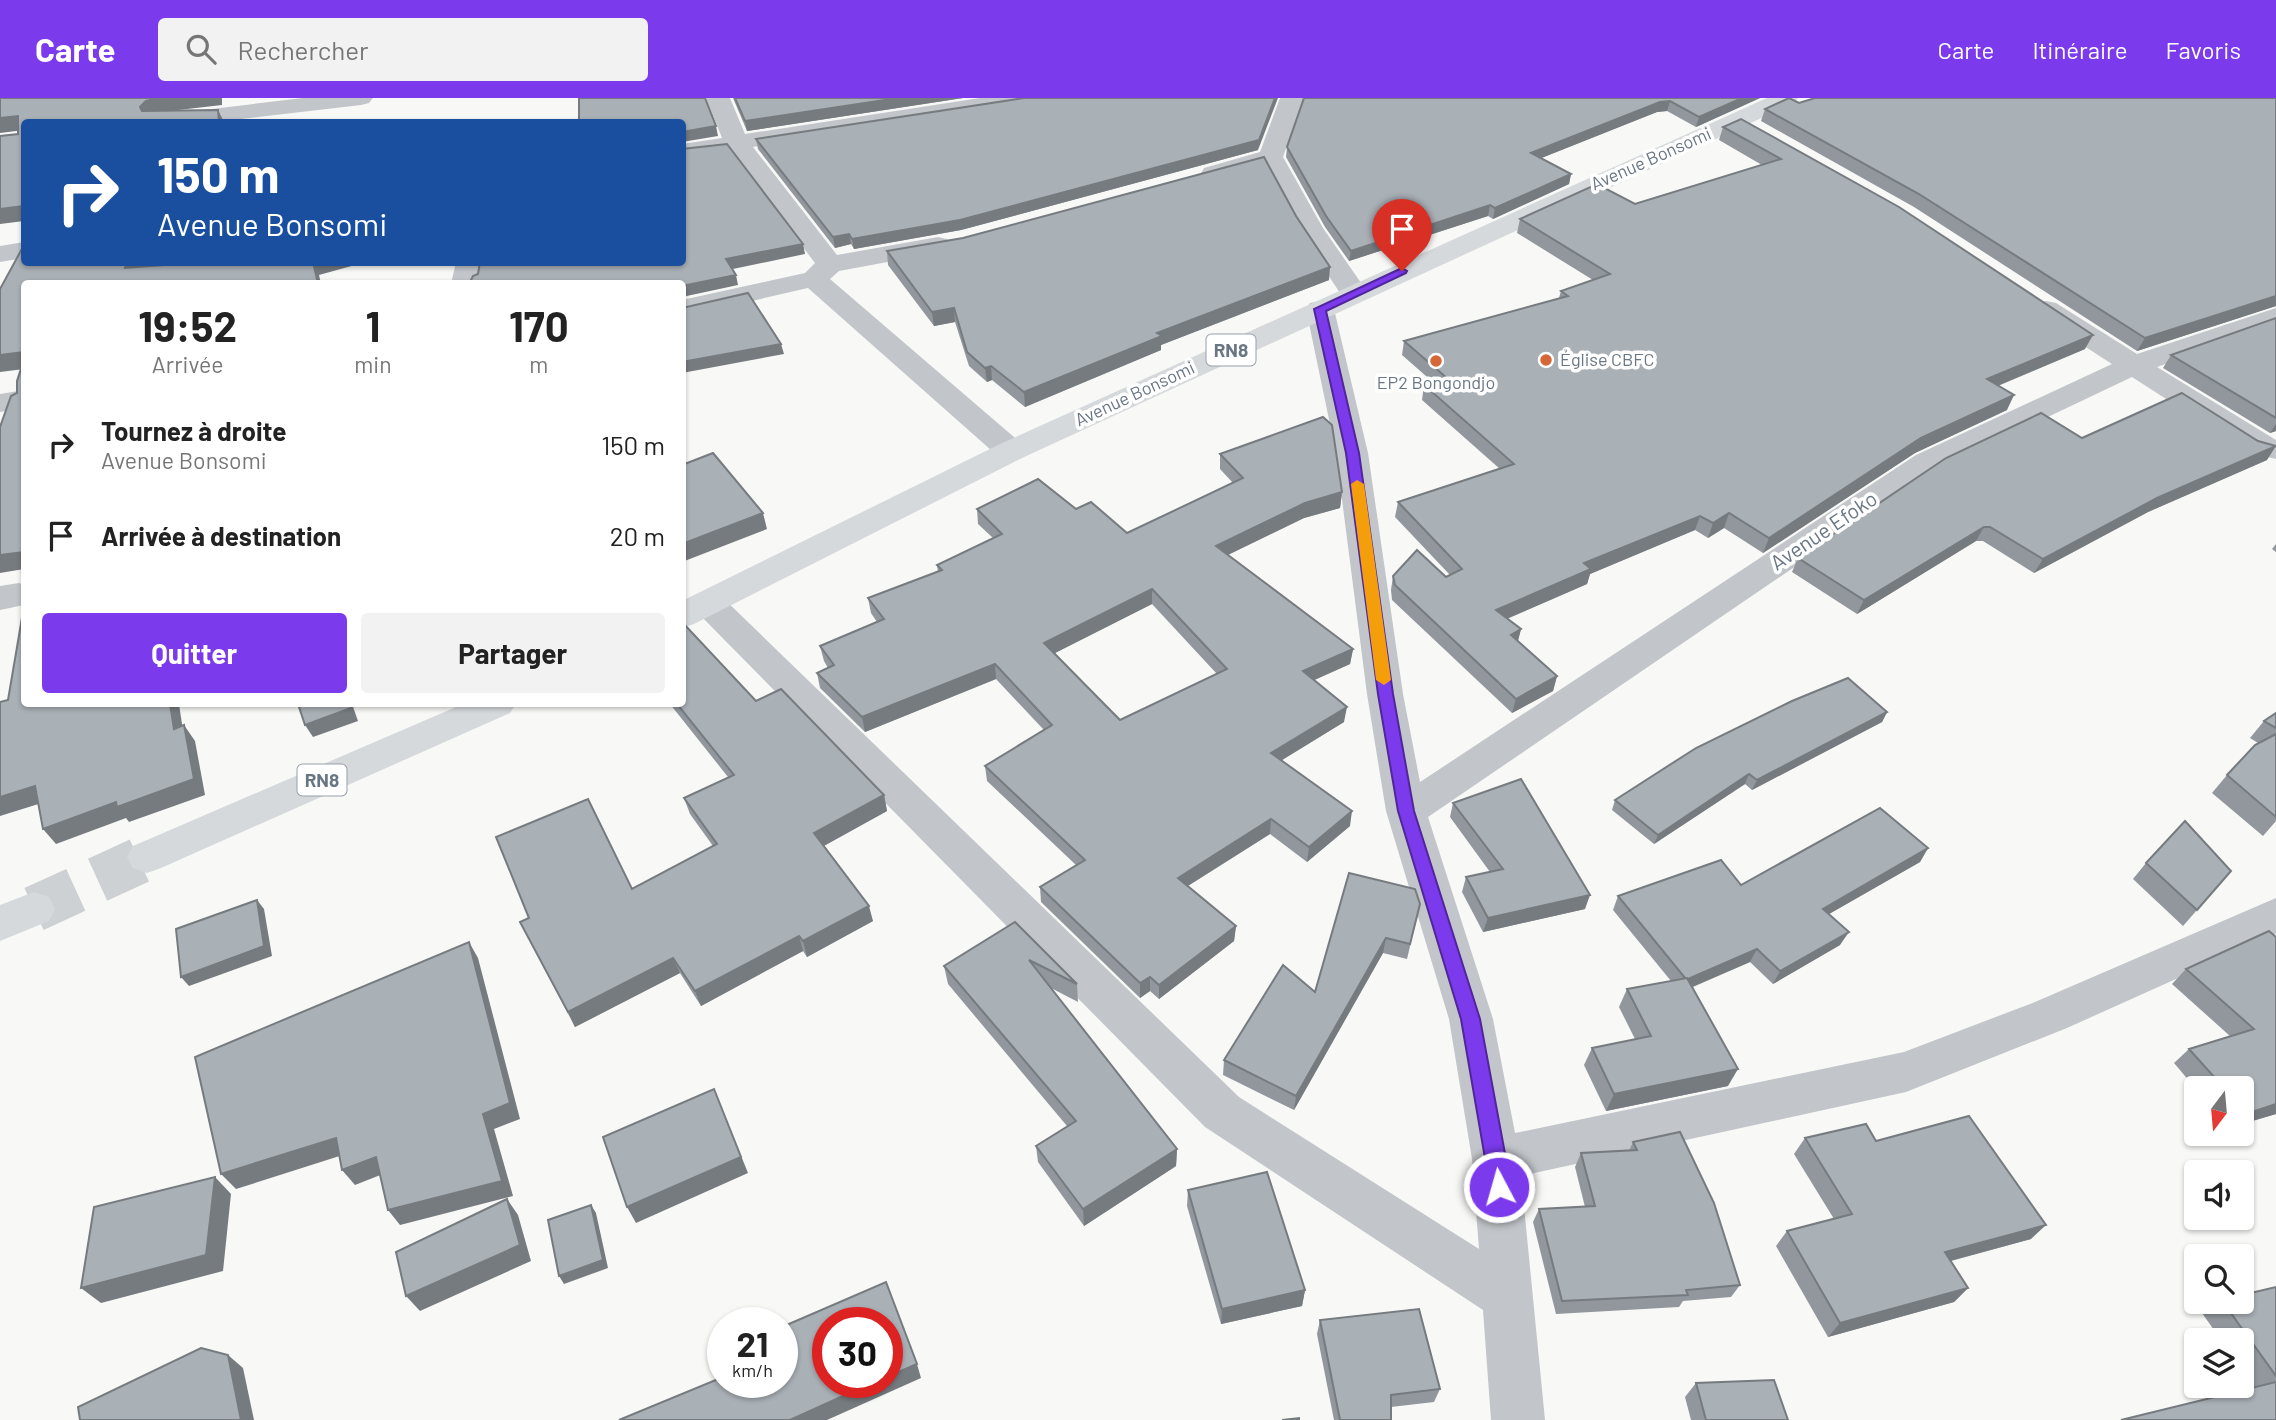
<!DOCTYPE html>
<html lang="fr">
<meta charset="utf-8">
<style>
:root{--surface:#fff;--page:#f2f2f2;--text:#222;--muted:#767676;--accent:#7c3aed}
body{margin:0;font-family:Barlow,sans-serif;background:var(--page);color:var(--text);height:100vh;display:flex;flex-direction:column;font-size:26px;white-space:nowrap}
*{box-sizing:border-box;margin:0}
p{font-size:23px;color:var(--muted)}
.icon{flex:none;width:38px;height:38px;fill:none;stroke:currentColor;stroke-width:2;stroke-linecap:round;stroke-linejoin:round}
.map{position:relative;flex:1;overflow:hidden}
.drawer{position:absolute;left:21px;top:182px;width:665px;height:427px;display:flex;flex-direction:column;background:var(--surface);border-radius:7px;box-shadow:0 2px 5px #0004}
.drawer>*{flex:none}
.guide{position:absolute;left:21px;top:21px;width:665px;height:147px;border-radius:7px;box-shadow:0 2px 5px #0004;background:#1a4fa0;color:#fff;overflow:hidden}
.needle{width:46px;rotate:196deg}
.controls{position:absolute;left:2184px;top:978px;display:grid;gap:14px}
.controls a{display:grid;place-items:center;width:70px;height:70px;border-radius:7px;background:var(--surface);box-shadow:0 2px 5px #0004;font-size:35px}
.speed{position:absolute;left:707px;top:1209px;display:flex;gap:14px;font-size:35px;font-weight:700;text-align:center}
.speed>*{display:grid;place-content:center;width:91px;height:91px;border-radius:50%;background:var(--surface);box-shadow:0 2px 5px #0004;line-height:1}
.speed small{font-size:18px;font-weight:400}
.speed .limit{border:10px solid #d22;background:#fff;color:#111}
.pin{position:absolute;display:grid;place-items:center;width:60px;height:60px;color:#fff;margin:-72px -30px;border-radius:50% 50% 50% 0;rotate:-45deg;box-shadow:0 0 7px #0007}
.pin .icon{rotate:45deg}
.me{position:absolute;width:77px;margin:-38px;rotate:354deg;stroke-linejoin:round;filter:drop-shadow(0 0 5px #0008)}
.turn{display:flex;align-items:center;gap:24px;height:147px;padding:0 21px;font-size:32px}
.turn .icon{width:91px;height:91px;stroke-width:2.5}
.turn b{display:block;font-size:49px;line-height:60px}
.eta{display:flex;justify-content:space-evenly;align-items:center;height:119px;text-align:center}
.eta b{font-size:42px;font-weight:700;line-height:49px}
.action{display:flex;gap:14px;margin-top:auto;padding:14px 21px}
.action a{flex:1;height:80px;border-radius:7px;background:var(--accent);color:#fff;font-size:28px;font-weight:700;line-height:80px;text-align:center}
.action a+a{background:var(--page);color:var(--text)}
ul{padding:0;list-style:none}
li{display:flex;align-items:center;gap:21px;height:91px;padding:0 21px}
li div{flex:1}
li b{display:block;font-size:26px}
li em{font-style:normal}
header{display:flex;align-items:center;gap:42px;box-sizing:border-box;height:98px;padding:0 35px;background:var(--accent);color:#fff}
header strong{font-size:33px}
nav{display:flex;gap:38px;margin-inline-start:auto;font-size:24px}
.search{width:490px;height:63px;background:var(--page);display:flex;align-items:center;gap:18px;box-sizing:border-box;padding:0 24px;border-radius:7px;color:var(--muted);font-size:26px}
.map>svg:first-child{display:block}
</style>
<header>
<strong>Carte</strong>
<div class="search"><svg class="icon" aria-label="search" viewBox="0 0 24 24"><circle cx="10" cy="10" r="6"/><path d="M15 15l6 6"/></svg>Rechercher</div>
<nav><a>Carte</a><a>Itinéraire</a><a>Favoris</a></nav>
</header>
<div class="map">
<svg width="2276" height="1322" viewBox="0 0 2276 1322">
<rect width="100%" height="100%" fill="#f8f8f6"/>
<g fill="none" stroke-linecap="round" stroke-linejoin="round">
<polyline stroke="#cdd1d4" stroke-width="46" stroke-dasharray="46 24" stroke-linecap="butt" points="34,811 147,759"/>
<g fill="#c2c5c9" fill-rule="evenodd">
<polygon points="303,0 373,0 369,5 361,7 216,24 149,24 153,19 161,17"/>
<polygon points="706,0 730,0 745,36 980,0 1037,0 1033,5 1025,7 753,49 837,157 938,139 947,141 951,147 947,153 839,173 830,181 1022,346 1027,353 1022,360 1011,362 1000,360 808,190 682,219 682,202 805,175 815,165 730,53 682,60 682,46 722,40"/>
<polygon points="1280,0 1304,0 1283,59 1323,130 1368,195 1364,201 1354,203 1344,201 1297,130 1264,69 1213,82 1204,80 1201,75 1204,70 1260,54"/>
<polygon points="24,144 24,160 0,164 0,148"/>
<polygon points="456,164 483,164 479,186 451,186"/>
<polygon points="1320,203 1330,205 1334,211 1368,355 1403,596 1420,684 1916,357 2112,266 2036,217 2032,211 2036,205 2046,203 2056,205 2137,256 2276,210 2276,227 2157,269 2276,342 2276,361 2250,355 2132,279 1938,371 1428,719 1493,921 1515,1035 1904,954 2035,904 2276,800 2276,836 2067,930 1906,994 1521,1078 1545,1322 1491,1322 1483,1212 1205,1029 697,514 692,506 697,498 709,494 721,498 1239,999 1479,1151 1472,1061 1449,921 1386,713 1367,596 1336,355 1306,211 1310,205"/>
<polygon points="24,292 24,310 0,314 0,296"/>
<polygon points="19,485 24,487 24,507 0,512 0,488"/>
</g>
<g fill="#d5d9dc" fill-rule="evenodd">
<polygon points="1767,0 1798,0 1794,5 1022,360 694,526 682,530 682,503 1000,346"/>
<polygon points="463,606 516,606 510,615 161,770 147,775 133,770 127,759 133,748"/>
<polygon points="34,794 49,799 55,811 49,823 0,843 0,807"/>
</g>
</g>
<g fill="#91979d" fill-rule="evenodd">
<polygon points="733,0 963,0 747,33"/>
<polygon points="1304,0 1760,0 1696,29 1667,13 1657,14 1541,60 1571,76 1569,86 1493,121 1488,118 1349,163 1325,129 1286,59 1287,49"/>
<polygon points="1799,5 2276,208 2137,253 1914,109 1761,23 1765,11"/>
<polygon points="1741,21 2085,251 1998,288 2007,312 1915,355 1763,455 1724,430 1708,440 1695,432 1590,476 1587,486 1507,521 1521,531 1518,543 1557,578 1553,593 1512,615 1392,502 1391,492 1393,478 1446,479 1450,477 1395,419 1398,404 1500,371 1422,302 1424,287 1434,285 1402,257 1404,243 1559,200 1561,193 1593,182 1517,135 1520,121 1635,106 1762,67 1719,42 1723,29"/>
<polygon points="756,41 1258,52 961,132 854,151 851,146 835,150 758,51"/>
<polygon points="887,153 1329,182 1161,247 1161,252 1025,309 992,282 987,284 969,268 955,224 934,228 888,167"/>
<polygon points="2276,220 2276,333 2270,335 2163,270 2171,257"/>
<polygon points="2082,340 2267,362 2148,414 2034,475 1983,443 1976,443 1857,516 1792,474 1798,460"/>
<path d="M1220,356l122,38 -2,16 -36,10 -76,37 125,94 -3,15 -36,16 30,42 -62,38 68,66 -43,36 -37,-28 -82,52 48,40 -2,15 -75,58 -9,-8 -10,7 -99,-96 -1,-15 36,-22 -89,-84 -2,-15 59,-36 -48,-51 -131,53 -45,-44 -3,-15 11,-5 -4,-7 -4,-15 57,-24 -6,-9 -3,-15 70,-26 -1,-7 56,-27 -15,-14 -1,-15h99l51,24 106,-50 -13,-14zM1152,506l65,70 -97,46 -65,-67z"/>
<polygon points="2276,446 2276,454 2272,451"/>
<polygon points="756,603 884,697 887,713 824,748 873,823 807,859 803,853 701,908 680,875 575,929 520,824 632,791 713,748 690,716 684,700 728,679 670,606"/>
<polygon points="1887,614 1882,624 1752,692 1745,686 1654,746 1612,712 1615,702"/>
<polygon points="2276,615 2276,723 2263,738 2212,695 2227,677 2258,645 2250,640 2264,623"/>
<polygon points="1453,705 1585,811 1483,834 1462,794 1466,779 1490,774 1450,719"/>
<polygon points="1928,750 1920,764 1829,816 1840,847 1773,886 1750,864 1693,889 1728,988 1606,1013 1584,967 1592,950 1635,941 1619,909 1627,891 1671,883 1613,812 1618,798 1741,787"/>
<polygon points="2146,765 2231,773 2183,828 2133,781"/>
<polygon points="1420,806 1407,861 1383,855 1294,1012 1223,977 1224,962 1315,894"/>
<polygon points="1015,824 1077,886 1078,904 1051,890 1177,1051 1176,1068 1084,1128 1038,1064 1036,1048 1067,1028 948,886 944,868"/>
<polygon points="2276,839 2276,1016 2242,1026 2242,990 2196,991 2174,965 2189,951 2230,938 2172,886 2186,871"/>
<polygon points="1805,1040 1876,1043 2031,1141 1951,1163 1968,1190 1954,1204 1828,1239 1776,1148 1787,1133 1834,1121 1794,1056"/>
<polygon points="1633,1044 1740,1187 1731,1199 1683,1203 1679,1209 1556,1216 1533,1124 1539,1111 1585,1109 1575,1069 1581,1055 1629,1053"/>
<polygon points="1188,1092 1305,1192 1302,1208 1221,1226 1187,1108"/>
<polygon points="2276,1189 2276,1322 2242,1272 2242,1242 2221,1242 2202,1215 2218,1204 2242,1204"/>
<polygon points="1320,1222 1440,1291 1434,1304 1391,1309 1391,1322 1334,1322 1317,1236"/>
<polygon points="1696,1285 1788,1322 1691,1322 1685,1299"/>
</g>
<g fill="#767b7f">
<polygon points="159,0 222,0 222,7 161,14 147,22 140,9 146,3"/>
<polygon points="898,0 963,0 747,33 745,23"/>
<polygon points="1275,0 1278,0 1258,52 961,132 854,151 852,141"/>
<polygon points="1742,0 1760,0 1696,29 1699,19"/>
<polygon points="1670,3 1667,13 1657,14 1529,65 1531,55 1660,4"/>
<polygon points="218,12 224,24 219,24"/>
<polygon points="18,18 24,32 0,35 0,20"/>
<polygon points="716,28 718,38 682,44 682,34"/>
<polygon points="1571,76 1569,86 1493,121 1495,110"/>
<polygon points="1490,107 1488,118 1349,163 1351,153"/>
<polygon points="24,108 24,123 0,126 0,111"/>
<polygon points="849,136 851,146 835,150 833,139"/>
<polygon points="803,146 805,156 728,172 726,161"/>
<polygon points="127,164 141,164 133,185 125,170"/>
<polygon points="313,164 366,164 319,177 321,186 318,186"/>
<polygon points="1330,169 1329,182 1161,247 1161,252 1025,309 1024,294 1157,235"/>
<polygon points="736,177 738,187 682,199 682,188"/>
<polygon points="2276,198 2276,208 2137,253 2145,240"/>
<polygon points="954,210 955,224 934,228 932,214"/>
<polygon points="2093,237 2085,251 1980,295 1987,281"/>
<polygon points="781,246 784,256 682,275 682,264"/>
<polygon points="24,254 24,271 0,274 0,257"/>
<polygon points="991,268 992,282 987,284 985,270"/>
<polygon points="2014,297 2007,312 1915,355 1763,455 1769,440 1921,340"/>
<polygon points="2276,326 2276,333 2270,335"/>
<polygon points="2276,348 2267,362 2148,414 2034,475 2043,461 2157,400"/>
<polygon points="1342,394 1340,410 1304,420 1215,463 1216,448 1305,405"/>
<polygon points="763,415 767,431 682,464 682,446"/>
<polygon points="1729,415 1724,430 1708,440 1713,425"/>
<polygon points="1700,418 1695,432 1590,476 1587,486 1492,527 1496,512 1584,465"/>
<polygon points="1984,429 1976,443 1857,516 1864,502"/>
<polygon points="24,454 24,471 0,475 0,457"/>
<polygon points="1152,491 1152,506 1045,560 1044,545"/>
<polygon points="1521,531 1517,546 1511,537"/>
<polygon points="1353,551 1350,566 1301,588 1303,573"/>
<polygon points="995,566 996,581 865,634 862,619"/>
<polygon points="1557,578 1553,593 1512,615 1516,601"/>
<polygon points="170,606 179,606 185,646 174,631"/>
<polygon points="349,606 352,606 358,623 313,639 305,627"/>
<polygon points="1347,609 1344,624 1269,670 1271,655"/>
<polygon points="1887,614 1882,624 1752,692 1757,682"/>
<polygon points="184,627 195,643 205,697 129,724 126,720 56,746 43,731 116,704"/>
<polygon points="1749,676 1745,686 1654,746 1658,737"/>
<polygon points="35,688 48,703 0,718 0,699"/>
<polygon points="884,697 887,713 818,751 814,735"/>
<polygon points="1352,713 1350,728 1307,764 1309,749"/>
<polygon points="1271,721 1270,736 1178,794 1178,780"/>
<polygon points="1928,750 1920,764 1815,824 1823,811"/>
<polygon points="1590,797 1585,811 1483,834 1488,820"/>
<polygon points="257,802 264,811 272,858 189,888 181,879"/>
<polygon points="869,808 873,823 807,859 803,843"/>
<polygon points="1236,828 1234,843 1159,901 1159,887"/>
<polygon points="1849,834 1840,847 1773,886 1780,873"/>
<polygon points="799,838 803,853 701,908 695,893"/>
<polygon points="1386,840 1383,855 1294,1012 1296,998"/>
<polygon points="469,844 478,860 520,1021 494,1031 513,1098 400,1127 388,1112 483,1016"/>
<polygon points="1757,851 1750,864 1680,894 1686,881"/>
<polygon points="673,860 680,875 575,929 568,914"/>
<polygon points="1150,879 1150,893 1140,900 1140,885"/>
<polygon points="1738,971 1728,988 1606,1013 1614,996"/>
<polygon points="714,991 748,1075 636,1125 627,1109"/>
<polygon points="2276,1006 2276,1016 2242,1026 2242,1019 2246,1016"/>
<polygon points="336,1040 349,1055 236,1091 221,1076"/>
<polygon points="1177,1051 1176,1068 1084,1128 1083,1111"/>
<polygon points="376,1059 388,1074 355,1087 342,1072"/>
<polygon points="215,1079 231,1096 223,1173 101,1205 81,1190"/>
<polygon points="507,1101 518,1117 531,1163 420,1213 406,1198"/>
<polygon points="591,1107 596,1115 608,1170 564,1186 559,1178"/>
<polygon points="2046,1127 2031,1141 1931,1168 1945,1154"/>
<polygon points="1968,1190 1954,1204 1828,1239 1840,1225"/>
<polygon points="1305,1192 1302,1208 1221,1226 1222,1211"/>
<polygon points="228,1257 243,1270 254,1322 241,1322"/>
<polygon points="917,1266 921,1280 827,1322 790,1322 874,1284 887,1284 887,1279"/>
</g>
<g fill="#a9b0b6" stroke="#767b7f" stroke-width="2" fill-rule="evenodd">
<polygon points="0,0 159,0 146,3 140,9 142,13 218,12 219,24 24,24 24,108 0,111 0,38 18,36 18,18 0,20"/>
<polygon points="579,0 705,0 716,28 682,34 682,24 579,24"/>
<polygon points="735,0 898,0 745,23"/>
<polygon points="1024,0 1275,0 1259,42 960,122 852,141 849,136 833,139 756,41"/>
<polygon points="1304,0 1742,0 1699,19 1670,3 1660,4 1531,55 1571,76 1495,110 1490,107 1351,153 1326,118 1287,49"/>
<polygon points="1789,0 1799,5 1815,0 2276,0 2276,198 2145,240 1919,96 1765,11"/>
<polygon points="1741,21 1899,109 2093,237 1987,281 2014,297 1921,340 1769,440 1729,415 1713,425 1700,418 1584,465 1591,471 1496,512 1521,531 1511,537 1557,578 1516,601 1395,487 1393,478 1417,452 1446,479 1462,471 1398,404 1514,366 1424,287 1447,280 1404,243 1568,198 1561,193 1610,176 1520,121 1597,86 1635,106 1781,61 1723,29"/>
<polygon points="727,46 803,146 726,161 736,177 682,188 682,186 469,186 473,178 478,176 480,164 682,164 682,51"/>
<polygon points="1264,59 1296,118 1330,169 1157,235 1162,238 1024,294 991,268 985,270 967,254 954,210 932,214 887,153 963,140"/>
<polygon points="24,147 24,164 127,164 125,170 206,164 313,164 318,186 24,186 24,254 0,257 0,191"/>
<polygon points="748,195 781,246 682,264 682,210"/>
<polygon points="2276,220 2276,320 2171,257"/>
<polygon points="24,262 24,454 0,457 0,329 11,298 17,295 17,283"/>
<polygon points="2182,295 2258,343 2276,348 2157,400 2043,461 1990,429 1984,429 1864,502 1798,460 1946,360 2041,315 2082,340"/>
<path d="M1323,319l9,8 10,67 -37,11 -89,43 137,103 -50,22 44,36 -76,46 81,58 -43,36 -38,-28 -93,59 58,48 -77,59 -9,-8 -10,6 -100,-96 45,-27 -100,-94 67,-41 -57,-61 -133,53 -45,-44 17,-8 -14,-19 64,-27 -16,-21 74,-28 -5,-5 65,-31 -25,-25 61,-30 38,30 15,-7 36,31 116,-55 -23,-24zM1152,491l75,80 -107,51 -76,-77z"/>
<polygon points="713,355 763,415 682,446 682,367"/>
<polygon points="24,508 24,606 170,606 174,631 184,627 194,681 117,709 116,704 43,731 35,688 0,699 0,604 8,602"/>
<polygon points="682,524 756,603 781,591 884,697 814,735 869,808 803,843 799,838 695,893 673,860 568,914 520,824 529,820 496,739 588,701 632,791 717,746 684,700 734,677 677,606 682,606"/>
<polygon points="1848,580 1887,614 1757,682 1749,676 1658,737 1615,702 1696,650 1792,603"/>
<polygon points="298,606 349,606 351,610 305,627"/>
<polygon points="2276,615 2276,630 2264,623"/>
<polygon points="2276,636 2276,719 2227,677 2255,647"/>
<polygon points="1521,681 1590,797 1488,820 1466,779 1503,771 1453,705"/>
<polygon points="1880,710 1928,750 1823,811 1849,834 1780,873 1757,851 1688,881 1685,880 1618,798 1721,762 1741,787"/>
<polygon points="2185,723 2231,773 2197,812 2146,765"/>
<polygon points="1349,775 1415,791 1420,806 1410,846 1386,840 1296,998 1224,962 1283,867 1315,894"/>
<polygon points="257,802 264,848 181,879 176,831"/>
<polygon points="1015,824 1077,886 1029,862 1177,1051 1083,1111 1036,1048 1076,1023 944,868"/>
<polygon points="2269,833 2276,839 2276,1006 2246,1016 2242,1011 2242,990 2224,990 2189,951 2254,931 2186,871"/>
<polygon points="469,844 510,1005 483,1016 502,1083 388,1112 376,1059 342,1072 336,1040 221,1076 195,959"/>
<polygon points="1687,880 1738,971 1614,996 1592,950 1651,938 1627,891"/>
<polygon points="714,991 741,1059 627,1109 603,1039"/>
<polygon points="1969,1018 2046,1127 1945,1154 1968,1190 1840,1225 1787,1133 1852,1116 1805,1040 1866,1026 1876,1043"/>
<polygon points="1680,1034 1714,1105 1740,1187 1686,1192 1688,1197 1562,1203 1539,1111 1595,1108 1581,1055 1637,1052 1633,1044"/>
<polygon points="1267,1074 1305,1192 1222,1211 1188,1092"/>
<polygon points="215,1079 206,1157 81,1190 94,1109"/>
<polygon points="507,1101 520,1147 406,1198 396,1154"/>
<polygon points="591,1107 603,1162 559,1178 548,1122"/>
<polygon points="886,1184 917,1266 887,1279 887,1225 828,1225 828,1284 874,1284 790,1322 619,1322 723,1279 723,1284 782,1284 782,1229"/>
<polygon points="2276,1189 2276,1278 2223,1204 2242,1204 2242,1197"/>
<polygon points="1419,1211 1440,1291 1391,1297 1391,1322 1340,1322 1320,1222"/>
<polygon points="201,1250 228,1257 241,1322 80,1322 78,1309"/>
<polygon points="1774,1282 1788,1322 1706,1322 1696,1285"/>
<polygon points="2276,1284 2276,1322 2121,1322"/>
<polygon points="1299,1320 1299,1322 1282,1322"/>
</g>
<polygon fill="#7c3aed" stroke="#51269a" stroke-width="2" points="1402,170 1407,173 1406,175 1326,213 1359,355 1393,596 1414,713 1480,921 1506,1061 1509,1089 1506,1095 1499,1098 1491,1095 1461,921 1398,713 1378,596 1346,355 1314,211"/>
<polygon fill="#f59e0b" points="1357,382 1364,386 1391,582 1384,587 1376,582 1351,386"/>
<g fill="#d56738" stroke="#fff" stroke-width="2.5">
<circle cx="1546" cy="262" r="7"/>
<circle cx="1436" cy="263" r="7"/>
</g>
<g text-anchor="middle" stroke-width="7" stroke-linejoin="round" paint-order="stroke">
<g font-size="18" fill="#697784" stroke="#fff">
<text transform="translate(1651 61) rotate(-24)" y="6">Avenue Bonsomi</text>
<text transform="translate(1135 296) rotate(-25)" y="6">Avenue Bonsomi</text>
</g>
<g font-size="18" fill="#697784" stroke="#fff" text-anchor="start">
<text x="1560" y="268">Église CBFC</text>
<text x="1436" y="291" text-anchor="middle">EP2 Bongondjo</text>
</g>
<g fill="#fff" stroke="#96a0a9" stroke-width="2">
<rect x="1206.5" y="236.5" width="49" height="31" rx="5"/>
<rect x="297.5" y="666.5" width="49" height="31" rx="5"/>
</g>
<g font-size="19" font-weight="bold" fill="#697784">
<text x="1231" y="259">RN8</text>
<text x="322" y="689">RN8</text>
</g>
<g font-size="21" fill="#697784" stroke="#fff">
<text transform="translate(1824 433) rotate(-34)" y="7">Avenue Efoko</text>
</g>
</g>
</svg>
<div class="controls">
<a><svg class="needle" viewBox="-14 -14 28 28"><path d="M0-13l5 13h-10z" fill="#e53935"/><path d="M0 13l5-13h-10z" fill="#767676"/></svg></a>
<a><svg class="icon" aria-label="sound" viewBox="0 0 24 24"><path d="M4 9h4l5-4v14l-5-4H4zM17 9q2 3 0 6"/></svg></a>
<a><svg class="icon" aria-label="search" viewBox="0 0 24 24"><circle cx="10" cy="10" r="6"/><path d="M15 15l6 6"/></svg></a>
<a><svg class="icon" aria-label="layers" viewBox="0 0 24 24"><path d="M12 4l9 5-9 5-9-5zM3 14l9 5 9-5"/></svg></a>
</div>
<div class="speed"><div>21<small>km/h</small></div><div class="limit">30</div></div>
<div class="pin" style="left:1402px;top:173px;background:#d93025"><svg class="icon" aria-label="arrive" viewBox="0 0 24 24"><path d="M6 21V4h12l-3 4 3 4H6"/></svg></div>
<svg class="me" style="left:1499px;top:1089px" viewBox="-20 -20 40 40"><circle r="17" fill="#7c3aed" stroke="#fff" stroke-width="3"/><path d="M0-11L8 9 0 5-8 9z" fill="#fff"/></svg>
<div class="guide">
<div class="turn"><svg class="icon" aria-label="right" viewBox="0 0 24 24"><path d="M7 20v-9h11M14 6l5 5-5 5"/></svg><div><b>150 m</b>Avenue Bonsomi</div></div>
</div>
<section class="drawer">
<div class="eta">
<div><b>19:52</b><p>Arrivée</p></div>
<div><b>1</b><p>min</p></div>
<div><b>170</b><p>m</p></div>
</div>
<ul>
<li><svg class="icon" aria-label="right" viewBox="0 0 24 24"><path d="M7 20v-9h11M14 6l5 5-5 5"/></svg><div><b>Tournez à droite</b><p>Avenue Bonsomi</p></div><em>150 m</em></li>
<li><svg class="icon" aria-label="arrive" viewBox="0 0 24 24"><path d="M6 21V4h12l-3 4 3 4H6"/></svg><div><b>Arrivée à destination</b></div><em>20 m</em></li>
</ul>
<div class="action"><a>Quitter</a><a>Partager</a></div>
</section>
</div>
